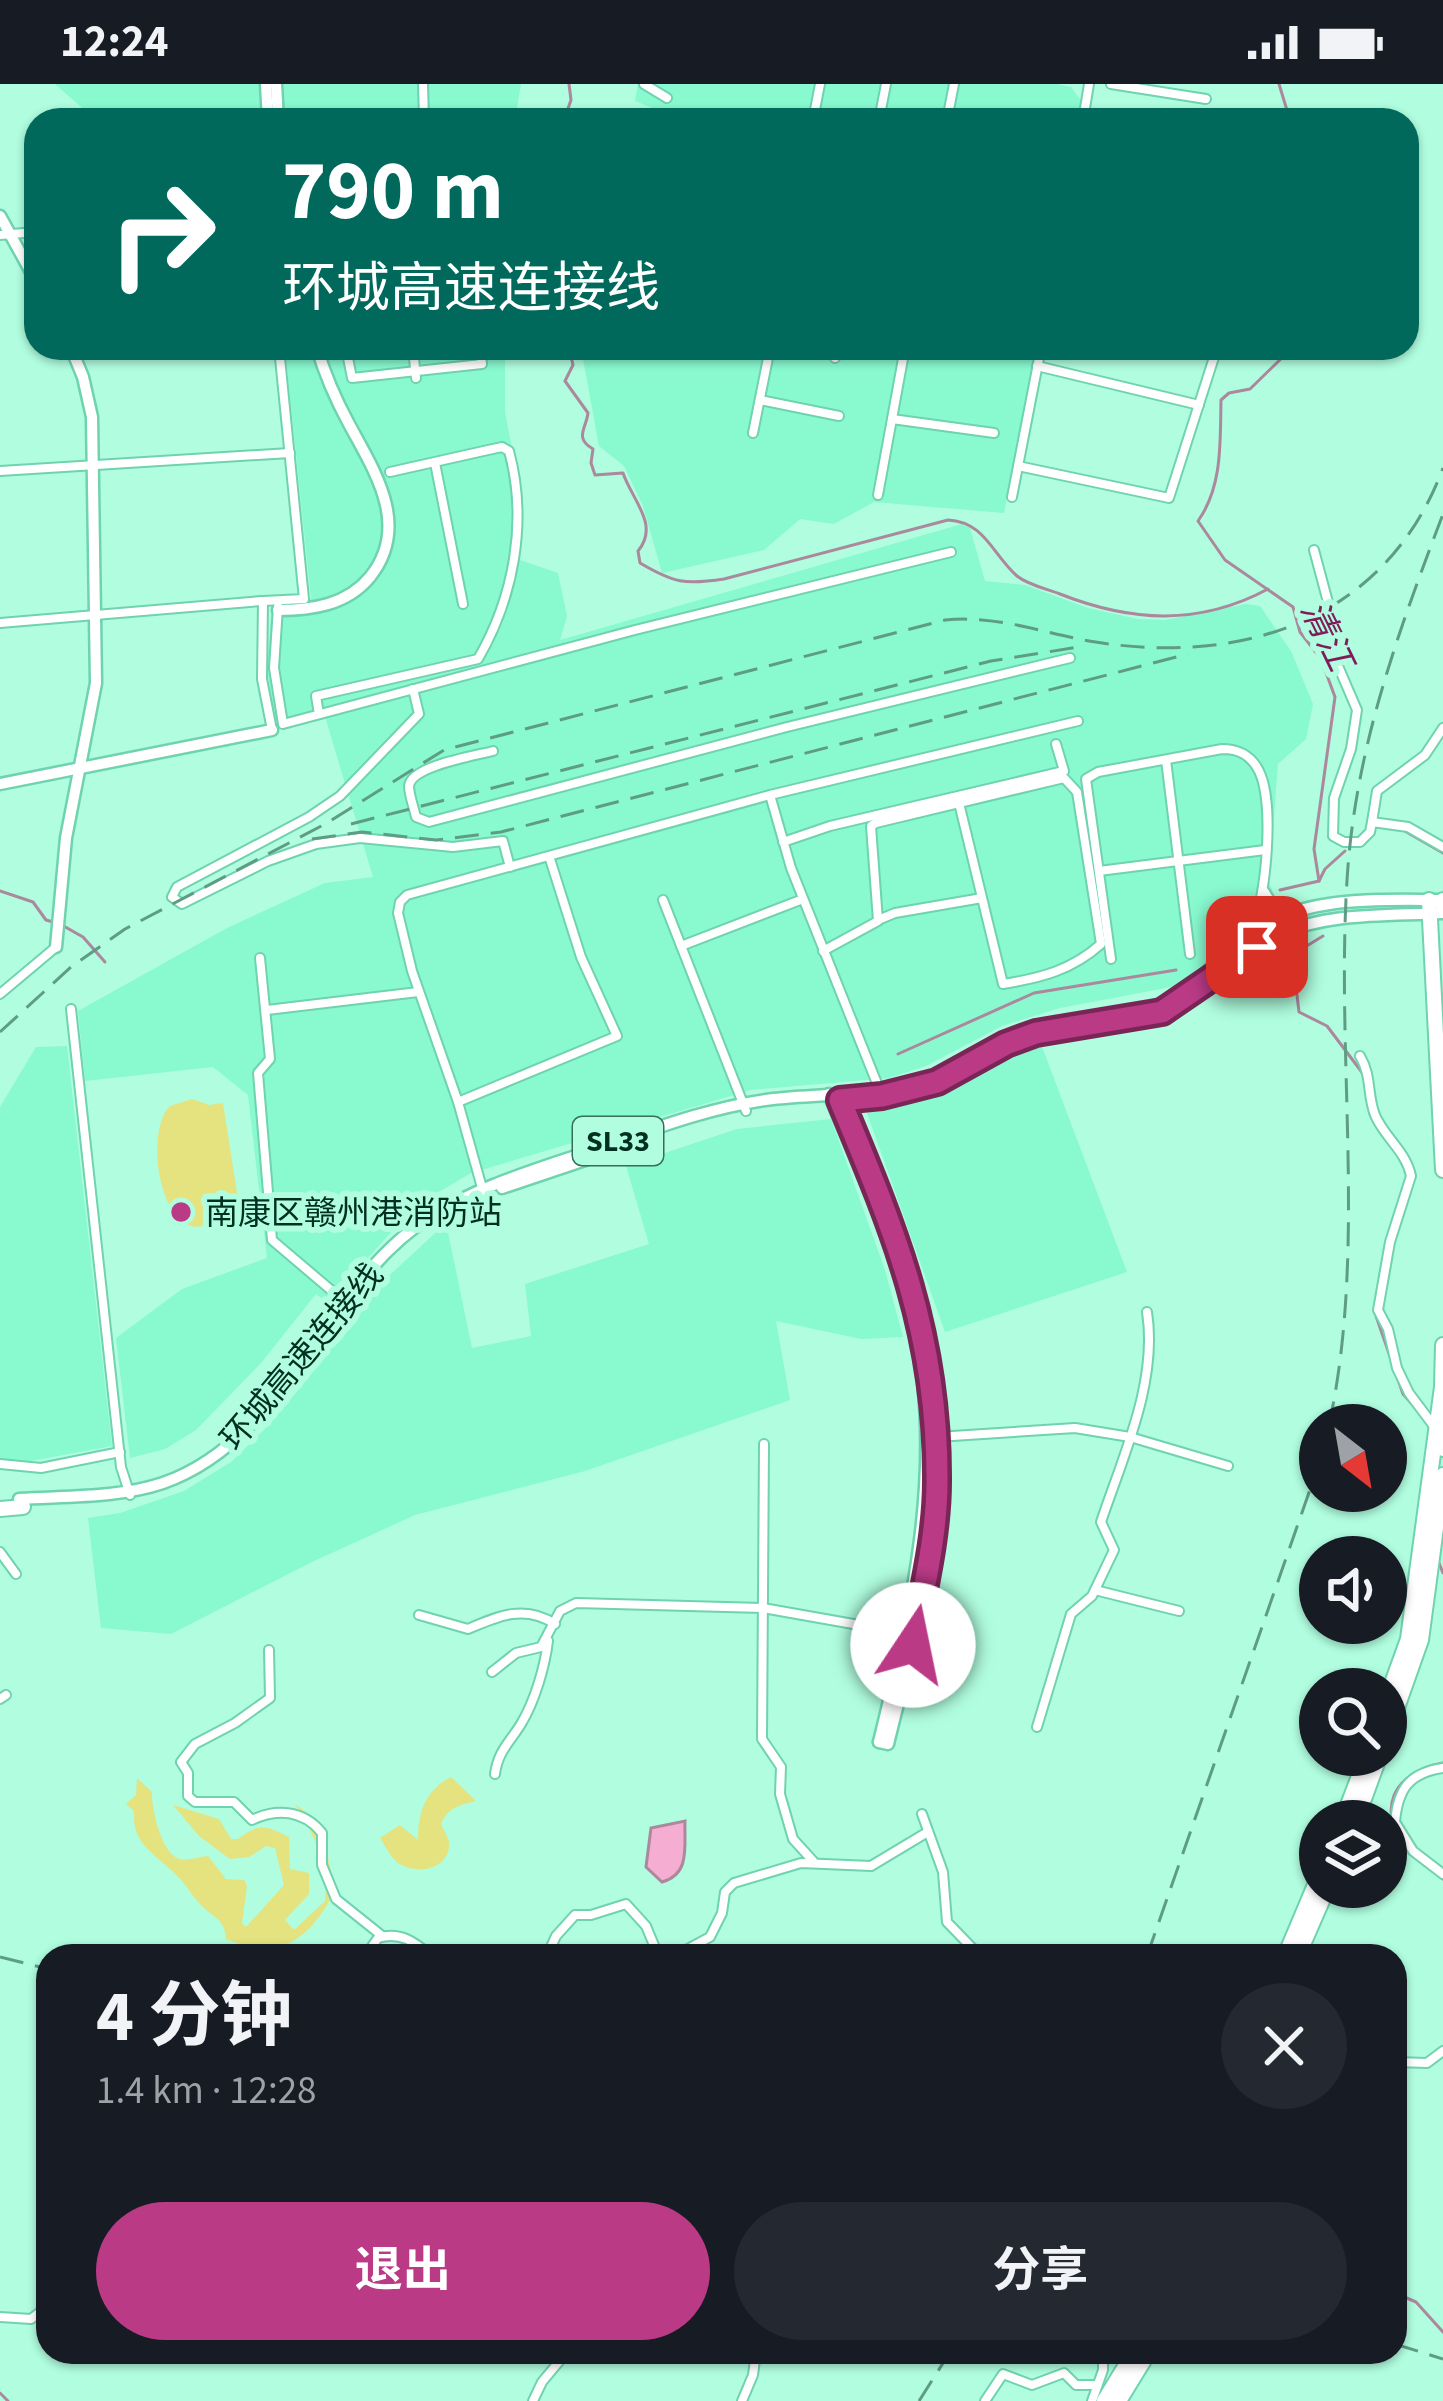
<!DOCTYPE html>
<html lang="zh">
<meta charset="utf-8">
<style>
:root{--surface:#171b24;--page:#242831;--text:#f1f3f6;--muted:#9ea1a6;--accent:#ba3a86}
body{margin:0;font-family:"Source Sans 3","Noto Sans SC",sans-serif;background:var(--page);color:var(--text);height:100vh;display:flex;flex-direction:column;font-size:45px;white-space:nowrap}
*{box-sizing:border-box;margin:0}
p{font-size:39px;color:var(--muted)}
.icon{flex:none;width:66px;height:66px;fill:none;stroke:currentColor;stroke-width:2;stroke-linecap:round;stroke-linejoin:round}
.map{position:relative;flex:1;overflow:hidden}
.drawer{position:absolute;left:36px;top:1860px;width:1371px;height:420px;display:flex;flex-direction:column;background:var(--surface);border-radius:36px;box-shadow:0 3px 9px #0004}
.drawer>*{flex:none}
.top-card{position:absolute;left:24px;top:24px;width:1395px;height:252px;border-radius:36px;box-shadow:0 3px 9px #0004;background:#00695c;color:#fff;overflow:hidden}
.needle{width:78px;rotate:149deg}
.fabs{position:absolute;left:1299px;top:1320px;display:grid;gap:24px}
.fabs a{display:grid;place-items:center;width:108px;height:108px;border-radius:50%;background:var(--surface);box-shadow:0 3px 9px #0004;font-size:60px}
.pin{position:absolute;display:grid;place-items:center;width:102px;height:102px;color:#fff;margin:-51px;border-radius:24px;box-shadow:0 6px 18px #0006}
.me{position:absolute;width:132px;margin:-66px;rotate:11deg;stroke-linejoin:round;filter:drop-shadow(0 0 9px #0008)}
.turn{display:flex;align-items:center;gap:42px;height:252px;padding:0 60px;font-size:54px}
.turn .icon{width:156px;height:156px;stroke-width:2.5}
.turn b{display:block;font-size:84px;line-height:102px}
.round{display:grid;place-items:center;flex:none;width:126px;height:126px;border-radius:63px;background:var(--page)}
.overview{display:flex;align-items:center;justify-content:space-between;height:204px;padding:0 60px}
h1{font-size:72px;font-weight:700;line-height:90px}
.button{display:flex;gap:24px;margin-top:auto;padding:24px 60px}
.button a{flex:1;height:138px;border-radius:72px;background:var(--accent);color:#fff;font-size:48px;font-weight:700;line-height:138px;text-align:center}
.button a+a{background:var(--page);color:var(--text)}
.status{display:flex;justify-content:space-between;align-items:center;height:84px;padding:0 60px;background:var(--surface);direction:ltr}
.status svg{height:33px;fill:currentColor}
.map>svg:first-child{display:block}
</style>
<div class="status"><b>12:24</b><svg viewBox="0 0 49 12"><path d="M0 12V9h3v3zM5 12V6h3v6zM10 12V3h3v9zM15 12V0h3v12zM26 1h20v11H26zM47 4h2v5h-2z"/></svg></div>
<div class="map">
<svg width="1443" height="2317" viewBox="0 0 1443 2317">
<rect width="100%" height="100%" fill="#b0fddf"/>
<g fill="#89f9d0">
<polygon points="55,0 521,0 515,36 96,36"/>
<polygon points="638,0 1057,0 1071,3 1083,19 1080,36 659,36 662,28 635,17"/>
<polygon points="285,264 505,264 505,328 523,423 520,476 558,489 567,532 560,556 962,440 970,444 985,497 1025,501 1088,524 1138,535 1165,536 1246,520 1260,522 1291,567 1313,620 1306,655 1278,680 1269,798 1277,818 1182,901 1060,924 1002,942 926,982 889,994 751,1006 471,1089 439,1108 391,1148 328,1219 316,1210 261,1279 196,1346 165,1365 130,1374 116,1254 182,1205 267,1174 248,1011 213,983 85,997 78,927 227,844 325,799 373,793 323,626 275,636 267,586 272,517 311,515"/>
<polygon points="581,264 1036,264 1004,429 874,418 834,440 800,435 764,466 662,489 643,422 624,382 599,362"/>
<polygon points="1041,960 1127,1188 945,1248 867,1029 933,1012 1014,969"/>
<polygon points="67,962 112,1362 20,1379 0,1375 0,1023 36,963"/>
<polygon points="831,1035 885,1186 903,1253 861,1255 776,1237 790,1316 585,1387 415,1431 312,1478 171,1550 101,1544 88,1434 120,1429 184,1407 231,1378 270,1340 309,1293 379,1201 446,1139 472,1264 531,1252 525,1200 649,1160 626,1082 737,1045"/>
</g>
<g fill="#e4e380">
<path d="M192,1015l17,6 14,-2 17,109 -13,2 -1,-4c-59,64 -87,-74 -56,-104z"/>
<path d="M451,1693l25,24c-16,4 -28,6 -35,23 1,2 8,16 8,18 2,28 -34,34 -52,20 -7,-6 -12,-16 -17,-24l20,-13 18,15c0,-27 7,-50 33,-63z"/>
<path d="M137,1694l15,14c-1,15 9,59 25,66 8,4 22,-1 31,-2l18,23 18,1 3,6 -5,37 4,4 38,-42 -9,-37 -9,-2 -17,11 -19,2 -31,-23 -26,-31 46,14 12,20h7c22,-17 28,-13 51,-2l1,32 19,4v21l-24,26 9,10 31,-29c4,-37 -11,-66 -30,-97l26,19 14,68c-28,52 -55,69 -109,48 -1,-21 -13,-21 -26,-35 -7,-7 -12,-16 -18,-23 -21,-25 -51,-33 -48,-70l-8,-7 10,-9z"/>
</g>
<path fill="#f5aed1" stroke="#ac889c" stroke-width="3" d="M685,1737c-1,25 6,53 -23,61l-16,-15 5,-39z"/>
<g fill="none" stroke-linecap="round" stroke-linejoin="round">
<g stroke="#ac889c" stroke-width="3">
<polyline points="1279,0 1290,36"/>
<polyline points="564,36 571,16 569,0"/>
<path d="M569,264l4,17 -8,16 23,32c-2,16 -14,25 5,36l-2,14 4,12 28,-2c9,27 37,52 15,78l2,12c34,20 45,22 84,16l224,-59c37,2 44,34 69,56 11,9 30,13 43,18 71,28 139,32 208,-5"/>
<path d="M1292,264l-42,41 -21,4 -8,7c-1,41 2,86 -23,121l27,39 68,47 7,25 21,27 14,38 -21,152 5,32"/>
<polyline points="1403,746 1443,769"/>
<polyline points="1280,806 1319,797 1325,785 1345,767"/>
<polyline points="0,807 33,818 46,836 53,838"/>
<polyline points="60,840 83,853 105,878"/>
<polyline points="1292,871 1323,852"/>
<polyline points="1294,886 1299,928 1327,942 1364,991"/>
<polyline points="898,970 1034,909 1176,886"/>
<polyline points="1370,1030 1395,1067"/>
<polyline points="1385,1165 1376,1232 1403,1310 1420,1329"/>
<polyline points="1437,1474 1443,1489"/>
<path d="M1409,1767c-35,-40 -16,-79 34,-88"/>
<polyline points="1416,1774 1443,1795"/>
<polyline points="1395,2209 1416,2218 1443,2248"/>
<polyline points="0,2309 8,2317"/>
</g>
<g stroke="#6fd3af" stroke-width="12">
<g id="minor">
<polyline points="423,0 424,36"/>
<polyline points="644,0 667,14"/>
<polyline points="1111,0 1206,15"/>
<polyline points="813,36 820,0"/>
<polyline points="879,36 886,0"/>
<polyline points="947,36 954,0"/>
<polyline points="1083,36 1089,0"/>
<polyline points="0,151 36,148"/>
<polyline points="346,264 352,294 482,280 480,264"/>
<polyline points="413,264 416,294"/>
<polyline points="835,274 837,264"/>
<polyline points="1037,282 1199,321"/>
<polyline points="760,316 839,332"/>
<polyline points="892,335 994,349"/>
<polyline points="753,349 770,264"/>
<polyline points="435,379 463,520"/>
<polyline points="1018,382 1169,414 1217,264"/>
<polyline points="0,387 290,369"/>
<polyline points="878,411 905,264"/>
<polyline points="1012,413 1041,264"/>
<polyline points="1314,466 1329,522 1323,547 1357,626 1351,665 1334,714 1333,752 1344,758 1360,758 1370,748 1372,738 1408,743 1443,763"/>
<polyline points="278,523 274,584 283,640 635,546 951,468"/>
<polyline points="0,539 261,517"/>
<polyline points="413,605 419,630 340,712 309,733 177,803 172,813 182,820 268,777 316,760 360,754 453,763 503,757 510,783"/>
<path d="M319,630l-3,-18 162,-37c36,-62 50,-138 31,-208l-7,-4 -14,3 -98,22"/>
<polyline points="272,646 262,595 263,517 304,515 279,264"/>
<path d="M493,667c-19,5 -82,15 -84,35 0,9 5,22 7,31l13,5 358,-95 283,-69"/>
<polyline points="1166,676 1190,870"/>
<polyline points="770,711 791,784 882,1012"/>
<polyline points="1372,738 1377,707 1425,671 1443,644"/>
<polyline points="783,758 830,742 1064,687 1056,660"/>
<polyline points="1099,787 1265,766"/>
<polyline points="1265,808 1273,821 1288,828"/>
<polyline points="663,816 746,1027"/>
<polyline points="878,836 895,829 982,814"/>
<polyline points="681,862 803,815"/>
<path d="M823,867l55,-30 -7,-95 5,-3 188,-45 13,14 24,152c-29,26 -60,34 -98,40l-44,-181"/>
<polyline points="260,874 270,975 258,989 272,1156 345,1218"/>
<path d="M1111,875l-25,-180 12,-7 124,-23c17,0 29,6 37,22 16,32 7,128 -7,159"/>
<polyline points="0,910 56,863"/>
<polyline points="71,925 121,1383 130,1411"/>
<polyline points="267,926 418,908"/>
<path d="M1360,972c12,20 7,39 15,59 9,22 31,36 36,61l-21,66 -12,68 10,19 9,39 12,25 30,40 4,19"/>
<polyline points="458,1018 617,952 581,873 549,772"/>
<polyline points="484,1111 458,1018 412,887 398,829 400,818 407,811 770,711 1078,637"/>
<polyline points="937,1353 1075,1344 1130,1353 1228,1382"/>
<polyline points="764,1360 762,1655 781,1683 780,1710 793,1755 813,1777"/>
<polyline points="0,1380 41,1384 120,1368"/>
<polyline points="0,1468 16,1490"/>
<polyline points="1095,1506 1179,1527"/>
<path d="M419,1531l49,14c30,-13 57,-25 87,-5"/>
<path d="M269,1566l1,48 -35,25 -40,21 -14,18 7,11v23l7,6h39l18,18c24,-12 52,-10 70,13v32l14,34 45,36"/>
<polyline points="492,1588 516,1569 541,1563 560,1527 576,1519 763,1524 904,1549"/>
<polyline points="0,1615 6,1611"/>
<path d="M1037,1643l34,-113 21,-18 22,-46 -13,-28c22,-66 57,-140 46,-210"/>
<path d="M1443,1684c-34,5 -45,21 -48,54l18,29 30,23"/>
<path d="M495,1690c3,-23 15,-32 26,-50 14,-23 24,-58 27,-83"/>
<polyline points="922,1730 943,1788 947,1838 980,1872"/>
<path d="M365,1872l13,-18c22,-7 37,4 53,18"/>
<polyline points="547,1872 556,1852 575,1831 591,1831 626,1820 646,1842 656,1866 665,1870 682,1868 710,1853 722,1829 725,1808 734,1799 801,1779 871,1782 926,1749"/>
<polyline points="1395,1978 1427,1979 1443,1967"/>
<polyline points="0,2233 31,2235 48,2222"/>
<polyline points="533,2317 542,2298 567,2268"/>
<polyline points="742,2317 753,2291 756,2268"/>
<polyline points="985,2317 1003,2290 1032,2301 1064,2289 1076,2301 1094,2301"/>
<polyline points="1092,2317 1103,2286 1103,2268"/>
</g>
</g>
<g stroke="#6fd3af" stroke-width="15">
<g id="major">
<polyline points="266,0 268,36"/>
<polyline points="276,0 278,36"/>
<polyline points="0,132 36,197"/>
<path d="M278,526c34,0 69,-5 92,-33 41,-51 5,-105 -21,-153 -13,-24 -24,-49 -32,-76"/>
<polyline points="0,700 272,646"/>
<polyline points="56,863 66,754 96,599 92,333 83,293 71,264"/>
<path d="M1134,934c59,-13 91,-59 144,-83 49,-23 112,-19 165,-22"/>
<path d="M837,1009c62,147 119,290 95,453 -9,67 -28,132 -44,198l-9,-2"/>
<path d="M829,1010c31,76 66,152 85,232 31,140 -2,281 -35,416"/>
<polyline points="502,1104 621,1064"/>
<polyline points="335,1244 368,1202"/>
<path d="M19,1415c47,-3 100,-1 144,-16 126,-44 160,-199 267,-266 47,-30 99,-45 151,-63 62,-21 126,-47 192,-55 44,-5 92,-3 135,-14 44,-12 80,-42 124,-56 44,-13 91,-10 133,-27 34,-15 55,-48 84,-69 55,-38 130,-33 194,-33"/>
</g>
</g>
<g stroke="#6fd3af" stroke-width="18">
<g id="highway">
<polyline points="1429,816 1443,1086"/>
<polyline points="1443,816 1443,822"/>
<polyline points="0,1425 23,1423"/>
<polyline points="1386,1616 1408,1555 1442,1303 1443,1261"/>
<polyline points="1386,1655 1421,1556 1443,1391"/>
<polyline points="1342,1737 1367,1671"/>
<polyline points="1356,1737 1380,1671"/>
<polyline points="1285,1872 1320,1789"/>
<polyline points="1298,1872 1328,1803"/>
<polyline points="1104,2317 1134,2268"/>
<polyline points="1119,2317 1149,2268"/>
</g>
</g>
<use href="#minor" stroke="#fff" stroke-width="8"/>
<use href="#major" stroke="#fff" stroke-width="10"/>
<use href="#highway" stroke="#fff" stroke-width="14"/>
<g stroke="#5e9c86" stroke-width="3" stroke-dasharray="24 12" stroke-linecap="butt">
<polyline points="351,740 991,577 1085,562"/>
<polyline points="312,755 362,748 436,756 501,748 1188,570"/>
<path d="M0,948l71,-65 54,-38 202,-106 117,-73 501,-130c51,-5 95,12 144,21 152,26 297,-20 354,-173"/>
<path d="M1329,1341c39,-179 5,-376 19,-559 10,-125 51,-236 95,-352"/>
<polyline points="1147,1872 1320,1377"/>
<polyline points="0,1873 48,1885"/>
<polyline points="1395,2260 1443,2275"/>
<polyline points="919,2317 950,2268"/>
</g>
</g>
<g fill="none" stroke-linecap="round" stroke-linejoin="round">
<g stroke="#792657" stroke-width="30">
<path id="route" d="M913,1561c10,-54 24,-108 24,-164 1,-147 -42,-249 -97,-381l42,-4 55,-14 69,-38 30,-11 126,-21 95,-65"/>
</g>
<use href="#route" stroke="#ba3a86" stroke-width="21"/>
</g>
<circle fill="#ba3a86" stroke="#b0fddf" stroke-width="4.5" cx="181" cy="1128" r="12"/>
<g text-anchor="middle" stroke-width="12" stroke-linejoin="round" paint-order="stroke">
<rect fill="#b0fddf" stroke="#366d5b" stroke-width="3" x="573" y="1033" width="90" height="48" rx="9"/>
<g font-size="30" font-weight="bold" fill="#012f22">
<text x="618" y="1067">SL33</text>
</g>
<g font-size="33" fill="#012f22" stroke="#b0fddf" text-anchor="start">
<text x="205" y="1140">南康区赣州港消防站</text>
</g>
<g font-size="33" fill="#012f22" stroke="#b0fddf">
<text transform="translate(301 1272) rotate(-50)" y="12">环城高速连接线</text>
</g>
<g font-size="36" font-style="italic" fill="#811c5a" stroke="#b0fddf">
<text transform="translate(1328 551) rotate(64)" y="13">清江</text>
</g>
</g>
</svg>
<div class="fabs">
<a><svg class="needle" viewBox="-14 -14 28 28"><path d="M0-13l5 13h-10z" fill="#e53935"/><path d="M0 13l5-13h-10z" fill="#9ea1a6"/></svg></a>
<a><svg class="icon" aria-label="sound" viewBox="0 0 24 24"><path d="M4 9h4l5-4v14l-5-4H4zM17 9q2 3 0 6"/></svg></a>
<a><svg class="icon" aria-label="search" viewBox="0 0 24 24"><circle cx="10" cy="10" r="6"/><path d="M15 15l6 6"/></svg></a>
<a><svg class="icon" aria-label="layers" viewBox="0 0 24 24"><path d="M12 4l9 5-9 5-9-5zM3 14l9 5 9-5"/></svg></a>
</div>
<div class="pin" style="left:1257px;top:863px;background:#d93025"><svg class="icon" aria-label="arrive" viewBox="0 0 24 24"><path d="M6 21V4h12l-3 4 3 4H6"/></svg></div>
<svg class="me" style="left:913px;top:1561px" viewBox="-20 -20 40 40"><circle r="19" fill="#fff"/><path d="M0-13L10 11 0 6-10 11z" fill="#ba3a86"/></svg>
<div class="top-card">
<div class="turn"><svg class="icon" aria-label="right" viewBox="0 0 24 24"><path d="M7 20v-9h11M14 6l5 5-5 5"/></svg><div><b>790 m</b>环城高速连接线</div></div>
</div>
<section class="drawer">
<div class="overview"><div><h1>4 分钟</h1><p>1.4 km · 12:28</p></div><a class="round"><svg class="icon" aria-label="close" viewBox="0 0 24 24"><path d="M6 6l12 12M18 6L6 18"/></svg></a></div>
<div class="button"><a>退出</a><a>分享</a></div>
</section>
</div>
